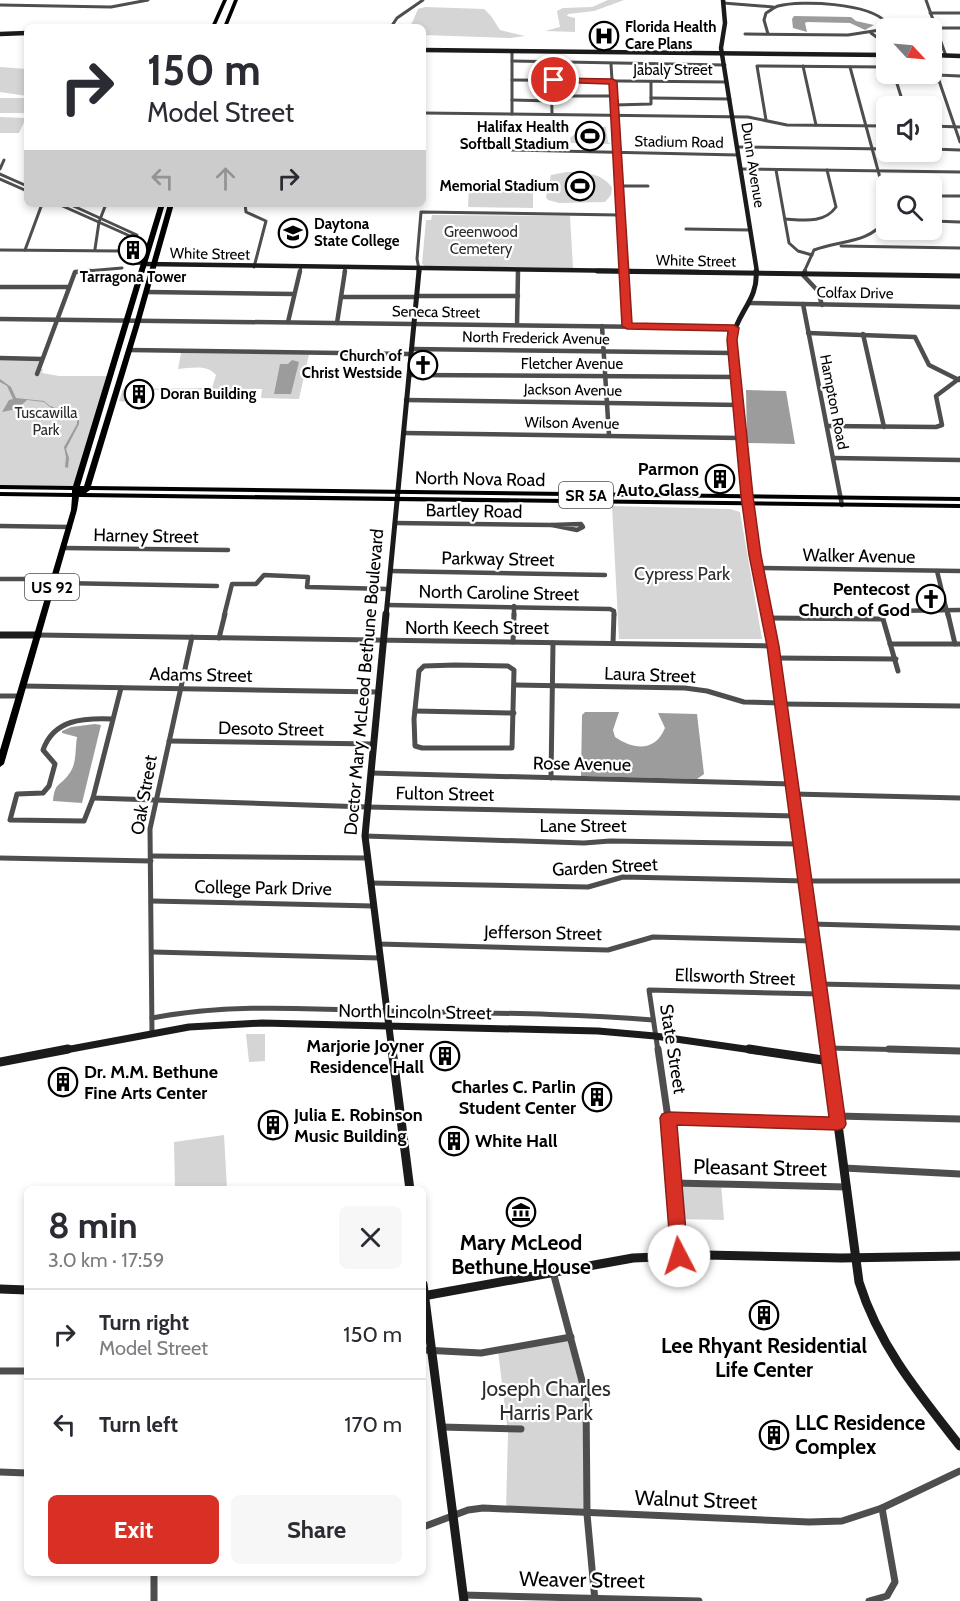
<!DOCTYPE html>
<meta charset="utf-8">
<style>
:root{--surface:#fff;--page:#f7f7f7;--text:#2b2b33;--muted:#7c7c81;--line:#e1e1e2;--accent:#d93025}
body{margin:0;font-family:Cabin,sans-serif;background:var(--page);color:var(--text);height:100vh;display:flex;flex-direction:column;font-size:22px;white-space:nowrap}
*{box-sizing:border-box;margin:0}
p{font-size:20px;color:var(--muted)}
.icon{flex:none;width:33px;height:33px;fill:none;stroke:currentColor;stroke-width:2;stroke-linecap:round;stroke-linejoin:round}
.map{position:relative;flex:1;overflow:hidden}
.panel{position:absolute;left:24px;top:1186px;width:402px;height:390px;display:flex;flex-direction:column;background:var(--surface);border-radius:9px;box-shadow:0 3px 9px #0003}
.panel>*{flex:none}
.guide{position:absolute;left:24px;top:24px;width:402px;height:183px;border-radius:9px;box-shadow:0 3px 9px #0003;background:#fff;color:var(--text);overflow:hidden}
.needle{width:39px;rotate:116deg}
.tools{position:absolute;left:876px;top:18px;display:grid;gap:12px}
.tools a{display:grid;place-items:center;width:66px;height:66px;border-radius:9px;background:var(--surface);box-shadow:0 3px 9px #0003;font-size:30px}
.pin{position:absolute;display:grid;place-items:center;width:51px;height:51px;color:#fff;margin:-26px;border:3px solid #fff;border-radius:50%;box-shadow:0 2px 6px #0007}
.me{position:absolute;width:66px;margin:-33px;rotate:355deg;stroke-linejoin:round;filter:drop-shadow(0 0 4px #0008)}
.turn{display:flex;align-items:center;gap:21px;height:126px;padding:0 24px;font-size:27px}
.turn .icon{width:78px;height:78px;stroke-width:2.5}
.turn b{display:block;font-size:42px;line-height:51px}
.lanes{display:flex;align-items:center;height:57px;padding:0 24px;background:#0003;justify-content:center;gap:30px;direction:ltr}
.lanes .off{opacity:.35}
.round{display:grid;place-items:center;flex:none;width:63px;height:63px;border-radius:9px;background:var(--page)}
.overview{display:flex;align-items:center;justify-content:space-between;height:102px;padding:0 24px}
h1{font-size:36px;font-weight:700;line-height:45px}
.button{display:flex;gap:12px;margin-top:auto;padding:12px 24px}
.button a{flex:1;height:69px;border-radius:9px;background:var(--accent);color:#fff;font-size:24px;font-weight:700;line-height:69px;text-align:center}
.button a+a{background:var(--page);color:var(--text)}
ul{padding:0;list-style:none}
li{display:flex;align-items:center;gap:18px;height:90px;padding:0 24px;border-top:2px solid var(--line)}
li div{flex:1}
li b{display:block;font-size:22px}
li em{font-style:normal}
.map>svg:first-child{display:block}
</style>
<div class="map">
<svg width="960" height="1601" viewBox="0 0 960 1601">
<rect width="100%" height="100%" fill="#fff"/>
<g fill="#d5d5d5">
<polygon points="608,0 624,0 594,11 568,14 567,16 575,18 575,32 545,31 560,27 557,11 563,8 592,7"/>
<polygon points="425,7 484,9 491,16 500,30 525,36 510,38 423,35 423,27 407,27 412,23 418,9"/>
<polygon points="0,67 27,69 27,96 0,92"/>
<rect x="0" y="98" width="27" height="15"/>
<polygon points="0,117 26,118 19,133 0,133"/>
<polygon points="591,127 606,127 608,142 611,144 571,143 570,138 579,131"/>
<path d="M567,172c16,0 36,1 45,16l-1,7 -6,7 -46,1 -11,-3 -2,-3 5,-22z"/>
<polygon points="469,187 533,187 533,208 468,207"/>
<polygon points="432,215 570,216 573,268 425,266 422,264 426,220 431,220"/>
<path d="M181,353l128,1 -10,45 -38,-1 1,-9 -131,1 -7,12 -5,-1 4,-12 89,-1 4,-13c-9,-11 -25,-7 -38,-6z"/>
<polygon points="0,358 42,359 39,369 43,369 42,373 59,376 110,376 76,487 0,487"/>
<polygon points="612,506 730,509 740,512 762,639 619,639"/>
<polygon points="246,1034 265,1034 265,1061 249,1062"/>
<polygon points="224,1135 227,1189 175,1189 174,1142"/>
<polygon points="673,1183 721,1183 724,1220 676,1219"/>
<polygon points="571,1337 586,1396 587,1514 506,1509 508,1433 498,1351"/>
</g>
<g fill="#9c9c9c">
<polygon points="794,16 851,17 856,21 874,25 865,30 850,23 807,22 805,23 807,32 793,28 792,19"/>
<polygon points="292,360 299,362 291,394 274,394 280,364 288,364"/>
<polygon points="0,379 11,387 16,398 44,401 50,406 79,415 79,424 66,449 69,458 68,468 65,467 66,457 64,447 77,424 77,415 51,408 44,402 27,400 17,409 2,412 9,400 13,399 7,386 0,382"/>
<polygon points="746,390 786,391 795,444 747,443"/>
<path d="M585,712h34l-6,18 2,7c19,13 40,15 50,-9l-7,-15 39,1 7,60 -7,5 -116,-3 1,-61z"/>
<path d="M95,724l6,1 -19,78 -29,-2c2,-20 7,-14 16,-27 8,-10 6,-25 8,-37l-15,-4v-2l9,-4z"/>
</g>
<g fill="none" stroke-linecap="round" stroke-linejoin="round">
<g stroke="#4e4e4e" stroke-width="3">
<polyline points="926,0 946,56"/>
<polyline points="723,3 773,7"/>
<polyline points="0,5 111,7 148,0"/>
<polyline points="930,13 960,13"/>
<polyline points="391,27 397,18 423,0"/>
<polyline points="936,28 960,28"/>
<polyline points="871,33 882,41 886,54"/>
<path d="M745,34l103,1 32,-5 6,-8c-18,-19 -84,-22 -108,-16 -4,1 -8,5 -12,7l-2,7 4,14"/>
<polyline points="512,51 512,114"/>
<polyline points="932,60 960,142"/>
<polyline points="512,61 725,65"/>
<polyline points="551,63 552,114"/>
<polyline points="611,64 624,272"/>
<polyline points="803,66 816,125"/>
<polyline points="850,67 886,200"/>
<polyline points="894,74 904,106"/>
<polyline points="937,75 960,76"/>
<polyline points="512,80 727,82"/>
<polyline points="552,96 613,96"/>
<polyline points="651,98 730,99"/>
<polyline points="512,100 552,101"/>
<polyline points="614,105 651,104 651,82"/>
<polyline points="423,113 748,117 787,125 886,126"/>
<polyline points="766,120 757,66 886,67"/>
<polyline points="932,126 960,127"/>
<polyline points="737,147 886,149"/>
<polyline points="932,149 960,150"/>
<polyline points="512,150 738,155"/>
<polyline points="0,169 4,160"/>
<polyline points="741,169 960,172"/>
<polyline points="776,170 789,243 798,251 812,255"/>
<polyline points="0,174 27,186"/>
<polyline points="0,179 27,191"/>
<polyline points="618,186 648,186"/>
<polyline points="932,196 960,196"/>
<polyline points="58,204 130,236 137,235 69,204"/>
<polyline points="245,204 246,212 266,221 254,267"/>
<path d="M785,219c18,1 39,5 51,-12l-9,-37"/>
<polyline points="932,221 960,222"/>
<polyline points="686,229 750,230"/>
<polyline points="841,246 960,248"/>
<polyline points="95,249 99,222 106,204"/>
<polyline points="0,250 120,251 126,254 128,262 144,264"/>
<polyline points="25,250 42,204"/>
<polyline points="419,269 417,259 421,212 619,215"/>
<polyline points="75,272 122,268"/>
<polyline points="300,272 301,267"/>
<polyline points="344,272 345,268"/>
<path d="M804,272l10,-22c26,-10 54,-6 72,-30"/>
</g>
<g stroke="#4e4e4e" stroke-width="4.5">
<polyline points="624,271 627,326"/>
<polyline points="805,271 803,275 818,291 822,305"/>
<polyline points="0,287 69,287"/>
<polyline points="147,292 294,294"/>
<polyline points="417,296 518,296"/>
<polyline points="341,297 417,297"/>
<polyline points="749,303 960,307"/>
<polyline points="803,304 842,505"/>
<polyline points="0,319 734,328"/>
<polyline points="288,322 300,271"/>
<polyline points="337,323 345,271"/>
<polyline points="517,325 518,271"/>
<polyline points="602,326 609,435"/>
<polyline points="808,333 915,337 929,365 959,380"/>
<polyline points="863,334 884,427"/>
<polyline points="411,349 733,353"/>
<polyline points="129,350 410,354"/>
<polyline points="0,358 42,359"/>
<polyline points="37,374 75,272 91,271"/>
<polyline points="409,375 736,377"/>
<polyline points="406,400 740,405"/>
<polyline points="827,426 936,427 942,425 936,396 960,378"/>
<polyline points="404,433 740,438"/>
<polyline points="833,458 960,460"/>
<polyline points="395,523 552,525"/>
<polygon points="581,524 583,527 577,530 552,525"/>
<polyline points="0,526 70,527"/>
<polyline points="64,548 228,550"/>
<polyline points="757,568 960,571"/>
<polyline points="390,571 605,575"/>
<polyline points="937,571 948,616"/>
<polyline points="0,579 42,579 61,583 217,586"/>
<polyline points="387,605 610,609 614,611 614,616"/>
<polyline points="224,616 232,584 256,584 264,575 308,577 307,587 388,589"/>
<polyline points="514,616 514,606"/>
<polyline points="884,616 885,611 960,610"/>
</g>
<g stroke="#4e4e4e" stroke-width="5">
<polyline points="884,614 883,619 898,671"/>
<polyline points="948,614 955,644"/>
<polyline points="768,618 883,619"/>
<polyline points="38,635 773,646"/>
<polyline points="219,638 225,614"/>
<polyline points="513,642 514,614"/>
<polyline points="613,643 614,614"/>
<polyline points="890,644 960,644"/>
<polyline points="774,658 896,659"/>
<polygon points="455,665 508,666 514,670 512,748 422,748 415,746 414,719 419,671 424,666"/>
<polyline points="515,685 685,688 707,691 744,702 781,703"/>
<polyline points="23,686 378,692"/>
<polyline points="0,696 20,696"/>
<polyline points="781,704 960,706"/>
<polyline points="415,711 514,713"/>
<path d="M112,719c-29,-1 -58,0 -69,31l12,14 -6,22 -6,7 -26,1 -7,26 74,1 9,-23 28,-110"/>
<polyline points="169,741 373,744"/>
<polyline points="371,773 792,784"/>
<polyline points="551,778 553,643"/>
<polyline points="793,794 960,798"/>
<polyline points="93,798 367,807 796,816"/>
<polyline points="365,836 584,843 610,841 800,844"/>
<polyline points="151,856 367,858"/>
<polyline points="0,858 151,861"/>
<polyline points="370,883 588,887 623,877 805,881 960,881"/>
<polyline points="151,901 373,906"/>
<polyline points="811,924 960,928"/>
<polyline points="378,944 608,950 653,937 813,941"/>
<polyline points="153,952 380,958"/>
<polyline points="819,984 960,987"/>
<path d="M152,1018c79,-15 157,-9 236,-7 89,2 177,2 265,9"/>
<polyline points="152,1033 150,829 192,637"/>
<polyline points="828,1048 955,1051"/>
<polyline points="658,1051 649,990 821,994"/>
</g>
<g stroke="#4e4e4e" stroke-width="7">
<polyline points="658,1049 668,1118 679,1256"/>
<polyline points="889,1049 960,1051"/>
<polyline points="837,1116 960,1119"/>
<polyline points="668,1118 838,1124"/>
<polyline points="844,1168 960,1174"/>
<polyline points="673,1183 847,1187"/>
<polyline points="553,1272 586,1396 587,1514 595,1601"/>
<polyline points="423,1350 481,1353 571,1337"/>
<polyline points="0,1371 27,1371"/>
<polyline points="441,1427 521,1429"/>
<polyline points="0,1472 27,1473"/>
<polyline points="423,1527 468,1510 483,1508 809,1522 842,1521 882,1508 960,1471"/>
<polyline points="154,1574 154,1601"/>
<polyline points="463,1595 699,1601"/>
<polyline points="869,1601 887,1596 895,1582 882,1508"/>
</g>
<g stroke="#1b1b1b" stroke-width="4.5">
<polyline points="723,0 725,23 721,48 757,272"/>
<polyline points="0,34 27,33"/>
<polyline points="423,50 886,55"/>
<polyline points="932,55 960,56"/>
<polyline points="144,264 699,272"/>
<polyline points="419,272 419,269"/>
</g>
<g stroke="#1b1b1b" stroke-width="5">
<polyline points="597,271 960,276"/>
<path d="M756,271c3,28 -20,43 -24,69 9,92 16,185 35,276"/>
<polyline points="386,616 419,271"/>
</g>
<g stroke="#1b1b1b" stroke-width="7">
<polyline points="386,614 365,836 392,1051"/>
<polyline points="766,614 773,646 828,1051"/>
<polyline points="0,635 38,635"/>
<polyline points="60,1051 189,1027 262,1023 598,1031 655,1036 759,1051"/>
</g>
<g stroke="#1b1b1b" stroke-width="9">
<polyline points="392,1049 410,1190"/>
<polyline points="749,1049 830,1061"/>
<path d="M828,1049l31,233c20,64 60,112 101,164"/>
<polyline points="0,1062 68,1049"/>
<polyline points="423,1284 464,1601"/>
<polyline points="0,1289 27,1290"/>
<polyline points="423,1296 633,1258 705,1255 841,1258 960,1256"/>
</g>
<g fill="#000" fill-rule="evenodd">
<polygon points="223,0 227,0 215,27 211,27"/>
<polygon points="234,0 238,0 227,27 223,27"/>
<polygon points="159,204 165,204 80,486 84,486 134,324 168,204 174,204 140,324 91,486 960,497 960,501 90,490 86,493 960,504 960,508 79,497 77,510 4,764 0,767 0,750 71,510 72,497 0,496 0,492 72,493 72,490 0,489 0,485 73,486"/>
</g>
</g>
<polygon fill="#d93025" stroke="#8d1f18" stroke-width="1.5" points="554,78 613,79 617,82 632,323 734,325 739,328 737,340 753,496 761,555 779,646 846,1124 844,1128 838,1130 677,1125 688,1256 685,1261 679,1263 673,1261 671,1256 660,1118 662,1114 668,1112 829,1117 767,646 749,555 741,496 727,340 728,331 627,329 622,326 609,84 551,82 550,80"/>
<defs>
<g id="hospital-ring" transform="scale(1.5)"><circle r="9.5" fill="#fff" stroke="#000" stroke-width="1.5"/><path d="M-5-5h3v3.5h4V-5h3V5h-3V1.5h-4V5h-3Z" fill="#000"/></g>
<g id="stadium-ring" transform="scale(1.5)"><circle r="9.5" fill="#fff" stroke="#000" stroke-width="1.5"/><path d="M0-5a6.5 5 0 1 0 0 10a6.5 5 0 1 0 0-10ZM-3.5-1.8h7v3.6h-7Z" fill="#000"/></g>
<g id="university-ring" transform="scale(1.5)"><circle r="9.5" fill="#fff" stroke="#000" stroke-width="1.5"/><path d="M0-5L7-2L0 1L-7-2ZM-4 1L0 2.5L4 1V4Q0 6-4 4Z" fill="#000"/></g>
<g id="building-ring" transform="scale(1.5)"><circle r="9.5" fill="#fff" stroke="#000" stroke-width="1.5"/><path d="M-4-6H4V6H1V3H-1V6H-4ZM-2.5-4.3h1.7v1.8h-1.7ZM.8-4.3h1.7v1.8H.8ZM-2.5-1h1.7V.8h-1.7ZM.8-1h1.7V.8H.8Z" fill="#000"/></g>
<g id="church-ring" transform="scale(1.5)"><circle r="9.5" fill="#fff" stroke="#000" stroke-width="1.5"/><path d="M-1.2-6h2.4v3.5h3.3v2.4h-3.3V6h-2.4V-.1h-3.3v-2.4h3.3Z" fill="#000"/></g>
<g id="museum-ring" transform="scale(1.5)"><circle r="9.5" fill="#fff" stroke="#000" stroke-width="1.5"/><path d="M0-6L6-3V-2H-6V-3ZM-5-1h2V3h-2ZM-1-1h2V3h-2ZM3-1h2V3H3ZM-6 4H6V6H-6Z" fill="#000"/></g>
</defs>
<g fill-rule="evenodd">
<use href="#hospital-ring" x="604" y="36"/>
<use href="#stadium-ring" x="590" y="136"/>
<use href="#stadium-ring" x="580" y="186"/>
<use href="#university-ring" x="293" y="233"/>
<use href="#building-ring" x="133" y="250"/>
<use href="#church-ring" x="423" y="365"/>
<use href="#building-ring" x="139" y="394"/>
<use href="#building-ring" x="720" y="479"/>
<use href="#church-ring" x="931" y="599"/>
<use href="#building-ring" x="445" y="1056"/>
<use href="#building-ring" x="63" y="1082"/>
<use href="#building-ring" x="597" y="1097"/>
<use href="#building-ring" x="273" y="1125"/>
<use href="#building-ring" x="454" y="1141"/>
<use href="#museum-ring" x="521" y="1212"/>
<use href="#building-ring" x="764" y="1315"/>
<use href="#building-ring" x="774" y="1435"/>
</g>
<g text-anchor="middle" stroke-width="4.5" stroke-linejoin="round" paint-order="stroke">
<g font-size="15" font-weight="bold" fill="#000" stroke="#fff" text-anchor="start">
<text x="625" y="32">Florida Health<tspan x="625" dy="17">Care Plans</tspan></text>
<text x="569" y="132" text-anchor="end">Halifax Health<tspan x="569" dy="17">Softball Stadium</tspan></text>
<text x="559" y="191" text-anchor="end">Memorial Stadium</text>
<text x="314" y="229">Daytona<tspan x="314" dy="17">State College</tspan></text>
<text x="133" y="282" text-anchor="middle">Tarragona Tower</text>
<text x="402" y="361" text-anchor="end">Church of<tspan x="402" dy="17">Christ Westside</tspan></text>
<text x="160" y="399">Doran Building</text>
</g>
<g font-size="15" fill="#000" stroke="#fff">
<text x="673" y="75">Jabaly Street</text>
<text transform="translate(679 142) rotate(1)" y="5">Stadium Road</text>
<text transform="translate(753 165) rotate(81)" y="5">Dunn Avenue</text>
<text transform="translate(210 254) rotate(1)" y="5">White Street</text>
<text transform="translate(696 261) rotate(1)" y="5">White Street</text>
<text transform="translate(855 293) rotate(1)" y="5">Colfax Drive</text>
<text transform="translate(436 312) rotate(1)" y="5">Seneca Street</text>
<text transform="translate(536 338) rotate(1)" y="5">North Frederick Avenue</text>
<text x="572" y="369">Fletcher Avenue</text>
<text transform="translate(573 390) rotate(1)" y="5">Jackson Avenue</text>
<text transform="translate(834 402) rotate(79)" y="5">Hampton Road</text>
<text transform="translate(572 423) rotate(1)" y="5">Wilson Avenue</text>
</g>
<g font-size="15" fill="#2c2c2c" stroke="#fff">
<text x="481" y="237">Greenwood<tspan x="481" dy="17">Cemetery</tspan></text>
<text x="46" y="418">Tuscawilla<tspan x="46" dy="17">Park</tspan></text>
</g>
<g fill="#fff" stroke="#4c4c4c" stroke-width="1.5">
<rect x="559" y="482" width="54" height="26" rx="4.5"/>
<rect x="25" y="574" width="54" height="26" rx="4.5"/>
</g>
<g font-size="16" font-weight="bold" fill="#000">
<text x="586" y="501">SR 5A</text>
<text x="52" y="593">US 92</text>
</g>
<g font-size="18" font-weight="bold" fill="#000" stroke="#fff" text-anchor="end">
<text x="699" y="475">Parmon<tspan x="699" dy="21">Auto Glass</tspan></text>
<text x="910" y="595">Pentecost<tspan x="910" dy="21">Church of God</tspan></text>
<text x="424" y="1052">Marjorie Joyner<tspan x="424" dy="21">Residence Hall</tspan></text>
<text x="84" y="1078" text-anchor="start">Dr. M.M. Bethune<tspan x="84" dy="21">Fine Arts Center</tspan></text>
<text x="576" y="1093">Charles C. Parlin<tspan x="576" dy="21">Student Center</tspan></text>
<text x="294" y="1121" text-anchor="start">Julia E. Robinson<tspan x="294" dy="21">Music Building</tspan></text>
<text x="475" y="1147" text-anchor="start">White Hall</text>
</g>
<g font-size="18" fill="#000" stroke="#fff">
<text transform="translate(480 479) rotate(1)" y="6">North Nova Road</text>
<text transform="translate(474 511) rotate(1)" y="6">Bartley Road</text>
<text transform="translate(146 536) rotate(1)" y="6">Harney Street</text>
<text transform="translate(859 556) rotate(1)" y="6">Walker Avenue</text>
<text transform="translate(498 559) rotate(1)" y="6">Parkway Street</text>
<text transform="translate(499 593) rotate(1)" y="6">North Caroline Street</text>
<text x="477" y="634">North Keech Street</text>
<text transform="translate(201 675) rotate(1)" y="6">Adams Street</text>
<text transform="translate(650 675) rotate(2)" y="6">Laura Street</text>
<text transform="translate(364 682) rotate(-85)" y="6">Doctor Mary McLeod Bethune Boulevard</text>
<text transform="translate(271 729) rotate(1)" y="6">Desoto Street</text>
<text transform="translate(582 764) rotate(1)" y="6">Rose Avenue</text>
<text transform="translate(445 794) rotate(1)" y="6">Fulton Street</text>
<text transform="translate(144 795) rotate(-80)" y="6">Oak Street</text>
<text x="583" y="832">Lane Street</text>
<text transform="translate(605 867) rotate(-3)" y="6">Garden Street</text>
<text transform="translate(263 888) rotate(1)" y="6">College Park Drive</text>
<text transform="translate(543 933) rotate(1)" y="6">Jefferson Street</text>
<text transform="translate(735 977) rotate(2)" y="6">Ellsworth Street</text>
<text transform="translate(415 1012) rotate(1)" y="6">North Lincoln Street</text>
<text transform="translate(673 1049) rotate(81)" y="6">State Street</text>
</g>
<g font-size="18" fill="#2c2c2c" stroke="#fff">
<text x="682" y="580">Cypress Park</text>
</g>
<g font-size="21" fill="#000" stroke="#fff">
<text transform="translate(760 1168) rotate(1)" y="7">Pleasant Street</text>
<text transform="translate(696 1500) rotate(2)" y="7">Walnut Street</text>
<text transform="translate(582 1580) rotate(1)" y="7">Weaver Street</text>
</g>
<g font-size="21" font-weight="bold" fill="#000" stroke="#fff">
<text x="521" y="1250">Mary McLeod<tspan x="521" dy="24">Bethune House</tspan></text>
<text x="764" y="1353">Lee Rhyant Residential<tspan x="764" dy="24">Life Center</tspan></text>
<text x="795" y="1430" text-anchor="start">LLC Residence<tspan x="795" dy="24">Complex</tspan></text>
</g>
<g font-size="21" fill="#2c2c2c" stroke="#fff">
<text x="546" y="1396">Joseph Charles<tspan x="546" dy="24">Harris Park</tspan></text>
</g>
</g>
</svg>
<div class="tools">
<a><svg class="needle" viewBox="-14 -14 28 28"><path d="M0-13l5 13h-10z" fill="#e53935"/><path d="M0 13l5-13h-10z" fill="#7c7c81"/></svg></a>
<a><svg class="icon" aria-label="sound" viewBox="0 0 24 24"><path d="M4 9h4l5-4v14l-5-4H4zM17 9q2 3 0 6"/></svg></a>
<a><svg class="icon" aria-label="search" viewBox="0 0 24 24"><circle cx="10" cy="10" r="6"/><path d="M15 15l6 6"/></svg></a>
</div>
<div class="pin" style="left:554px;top:80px;background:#d93025"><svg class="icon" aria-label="arrive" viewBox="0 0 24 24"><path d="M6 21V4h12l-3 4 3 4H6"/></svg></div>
<svg class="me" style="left:679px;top:1256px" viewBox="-20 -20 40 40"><circle r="19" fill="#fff"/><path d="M0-13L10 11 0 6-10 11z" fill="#d93025"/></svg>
<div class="guide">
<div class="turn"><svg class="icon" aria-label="right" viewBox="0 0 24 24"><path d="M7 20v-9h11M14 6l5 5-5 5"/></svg><div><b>150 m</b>Model Street</div></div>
<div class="lanes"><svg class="icon off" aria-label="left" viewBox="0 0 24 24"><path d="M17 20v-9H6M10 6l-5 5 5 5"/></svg><svg class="icon off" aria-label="ahead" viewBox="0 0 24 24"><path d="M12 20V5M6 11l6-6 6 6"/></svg><svg class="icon" aria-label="right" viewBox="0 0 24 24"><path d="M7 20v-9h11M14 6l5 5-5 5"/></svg></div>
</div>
<section class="panel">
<div class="overview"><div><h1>8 min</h1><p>3.0 km · 17:59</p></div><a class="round"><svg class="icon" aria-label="close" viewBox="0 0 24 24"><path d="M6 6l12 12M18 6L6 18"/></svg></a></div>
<ul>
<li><svg class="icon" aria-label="right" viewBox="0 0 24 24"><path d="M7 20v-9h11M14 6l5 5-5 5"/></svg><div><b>Turn right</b><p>Model Street</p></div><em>150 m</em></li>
<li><svg class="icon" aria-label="left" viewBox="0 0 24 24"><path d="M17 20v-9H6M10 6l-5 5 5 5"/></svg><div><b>Turn left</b></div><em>170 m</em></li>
</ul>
<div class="button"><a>Exit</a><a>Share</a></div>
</section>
</div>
